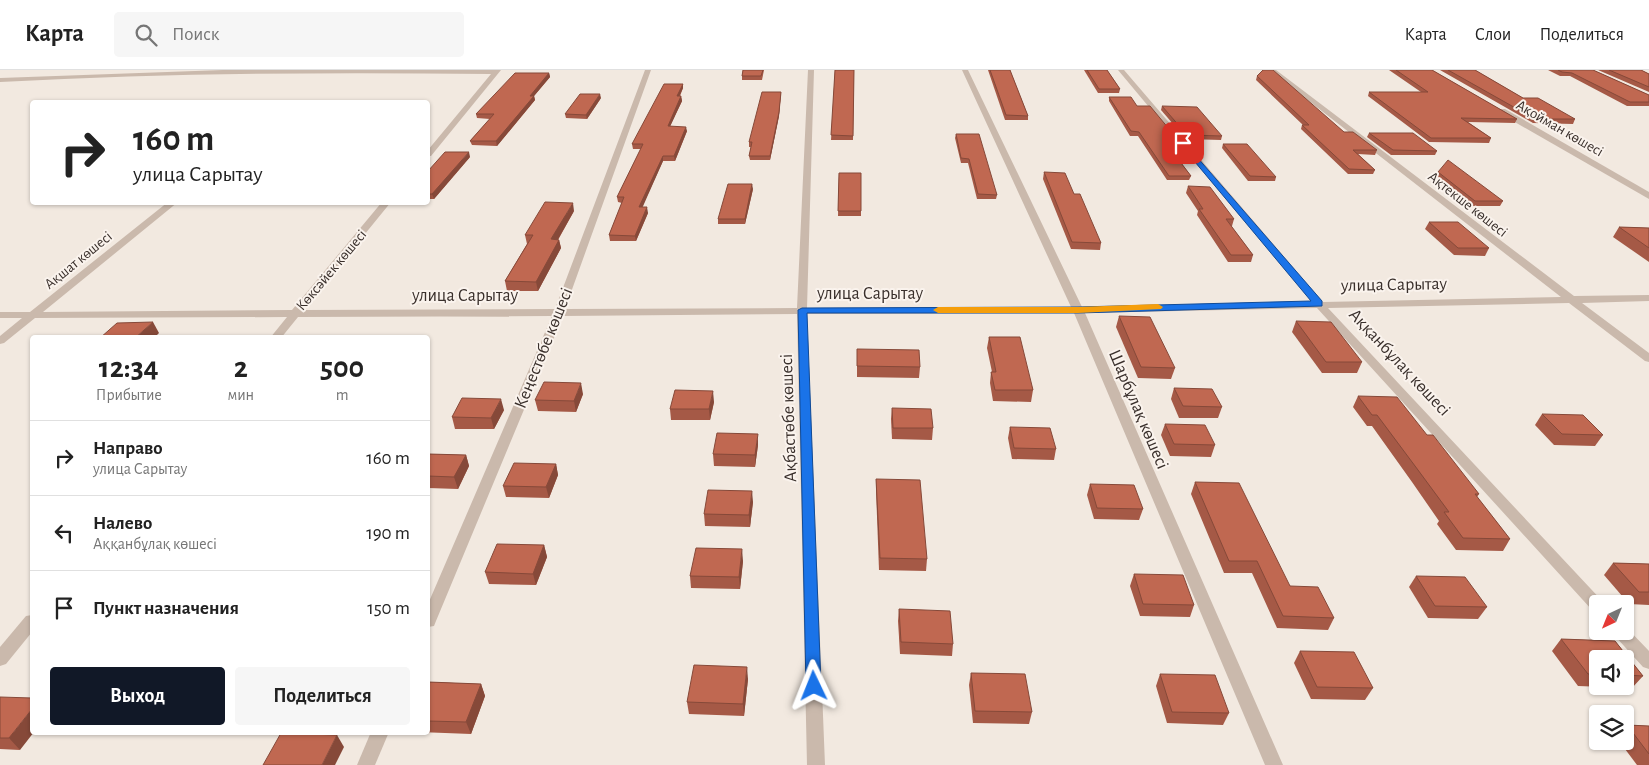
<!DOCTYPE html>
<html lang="ru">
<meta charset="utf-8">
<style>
:root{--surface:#fff;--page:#f6f6f6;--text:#222;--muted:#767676;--line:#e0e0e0;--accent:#111827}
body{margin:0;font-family:"Alegreya Sans",sans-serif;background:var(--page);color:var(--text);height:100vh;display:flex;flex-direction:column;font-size:19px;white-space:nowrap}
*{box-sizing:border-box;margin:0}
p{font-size:16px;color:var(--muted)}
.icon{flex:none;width:28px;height:28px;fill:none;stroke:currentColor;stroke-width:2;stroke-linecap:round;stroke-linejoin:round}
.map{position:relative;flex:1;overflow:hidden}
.drawer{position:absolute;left:30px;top:265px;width:400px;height:400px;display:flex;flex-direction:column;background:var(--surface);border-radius:5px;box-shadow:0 1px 4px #0004}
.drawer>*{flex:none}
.guide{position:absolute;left:30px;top:30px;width:400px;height:105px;border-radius:5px;box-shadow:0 1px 4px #0004;background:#fff;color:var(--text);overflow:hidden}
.needle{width:32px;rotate:223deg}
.buttons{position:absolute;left:1589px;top:525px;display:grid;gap:10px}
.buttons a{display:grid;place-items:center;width:45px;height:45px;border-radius:5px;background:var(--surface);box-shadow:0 1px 4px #0004;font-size:25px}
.pin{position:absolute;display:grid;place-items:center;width:42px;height:42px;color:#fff;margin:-21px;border-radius:10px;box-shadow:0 2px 8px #0006}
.me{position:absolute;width:55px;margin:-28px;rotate:358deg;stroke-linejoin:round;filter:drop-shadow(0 0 4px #0008)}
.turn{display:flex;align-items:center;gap:18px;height:105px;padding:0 20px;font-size:22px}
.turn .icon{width:65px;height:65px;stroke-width:2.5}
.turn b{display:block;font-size:35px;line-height:42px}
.eta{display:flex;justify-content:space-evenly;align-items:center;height:85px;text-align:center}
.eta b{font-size:30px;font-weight:700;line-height:35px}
.button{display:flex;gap:10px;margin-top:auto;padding:10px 20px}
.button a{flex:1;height:58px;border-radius:5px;background:var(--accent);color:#fff;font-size:20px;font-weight:700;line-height:58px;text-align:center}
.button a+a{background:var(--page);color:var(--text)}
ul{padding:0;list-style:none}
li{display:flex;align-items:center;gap:15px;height:75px;padding:0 20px;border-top:1px solid var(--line)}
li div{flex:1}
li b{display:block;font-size:19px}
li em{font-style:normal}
header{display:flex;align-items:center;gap:30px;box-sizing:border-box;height:70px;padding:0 25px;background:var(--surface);border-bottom:1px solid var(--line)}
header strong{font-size:24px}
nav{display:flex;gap:28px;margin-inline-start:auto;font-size:18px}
.search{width:350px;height:45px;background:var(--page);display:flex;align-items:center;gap:12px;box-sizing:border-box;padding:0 18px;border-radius:5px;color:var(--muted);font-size:19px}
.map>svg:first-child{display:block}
</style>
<header>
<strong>Карта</strong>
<div class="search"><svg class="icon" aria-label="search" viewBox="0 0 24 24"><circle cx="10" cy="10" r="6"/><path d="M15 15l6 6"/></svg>Поиск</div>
<nav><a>Карта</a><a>Слои</a><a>Поделиться</a></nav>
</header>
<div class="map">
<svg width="1649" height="695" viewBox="0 0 1649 695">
<rect width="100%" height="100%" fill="#f2e9e0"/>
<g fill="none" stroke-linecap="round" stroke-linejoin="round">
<g fill="#cab9ac" fill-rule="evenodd">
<path d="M223,0h278l-70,86h-3v-6l63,-76c-164,-2 -327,-1 -491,8v-4z"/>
<polygon points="645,0 651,0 565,239 797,238 808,0 814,0 807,238 1071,237 962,0 968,0 1082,237 1312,232 1118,0 1124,0 1323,232 1561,227 1269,0 1276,0 1574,226 1649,225 1649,231 1582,233 1649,283 1649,292 1645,291 1569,233 1328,238 1605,534 1598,534 1598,542 1592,540 1317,238 1085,243 1283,695 1265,695 1074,243 807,244 825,695 807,695 797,244 563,246 436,551 434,556 428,557 428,534 552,246 298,247 281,268 270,268 287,247 35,248 4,273 0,274 0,266 22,248 0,248 0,242 30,242 168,132 178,132 43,242 292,240 382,132 391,132 303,240 555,239"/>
<polygon points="1499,39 1505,39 1649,122 1649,129 1499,43"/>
<polygon points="32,545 32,562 6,594 0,596 0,577 26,546"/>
<polygon points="1625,556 1649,581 1649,599 1643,597 1615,566 1613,561 1625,561"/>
<polygon points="371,662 389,662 375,695 357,695"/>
</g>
</g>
<g fill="#a55946" fill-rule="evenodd">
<polygon points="743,0 764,0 762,10 742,10 742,6"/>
<polygon points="835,0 854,0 853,70 831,70"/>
<polygon points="988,0 1010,0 1028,46 1028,50 1005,50"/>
<polygon points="1084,0 1107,0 1120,19 1119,23 1098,23"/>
<polygon points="1389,0 1432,0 1517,49 1515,53 1468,52 1491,68 1489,73 1429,72 1368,26 1369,22 1421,22"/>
<polygon points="1440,0 1475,0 1523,28 1575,49 1573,54 1533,53"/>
<polygon points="1548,0 1593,0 1649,25 1649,36 1627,36 1570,6 1560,6"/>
<polygon points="1598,0 1641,0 1649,4 1649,22"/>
<polygon points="549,3 550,7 534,26 535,30 497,76 472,75 470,71 490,49 477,48 476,44"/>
<polygon points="1257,6 1344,62 1377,80 1375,85 1358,84 1375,100 1373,104 1348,104 1301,59 1302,55 1303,55 1256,10"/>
<polygon points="683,14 683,18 680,26 681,26 682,31 670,56 687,61 675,91 663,91 642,137 648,143 636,171 610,171 609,165 622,133 618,132 617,127 641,79 633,79 632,74"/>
<polygon points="781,22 779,46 770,90 750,90 749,86 751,77 749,77 749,72"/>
<polygon points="1109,27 1137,36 1174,65 1173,69 1168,69 1179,85 1178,89 1191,106 1189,110 1167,110 1138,66 1130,66 1109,31"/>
<polygon points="601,28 587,49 566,48 565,44"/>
<polygon points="1162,36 1222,66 1221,70 1186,69 1161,40"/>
<polygon points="1369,63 1437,81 1435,85 1391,85 1367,67"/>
<polygon points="956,64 997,125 996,129 977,129 968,93 961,93 955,68"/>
<polygon points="1223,74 1276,107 1275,111 1248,111 1222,78"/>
<polygon points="470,87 434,129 428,129 428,101"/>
<polygon points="1044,102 1074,124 1101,173 1100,180 1071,179 1043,109"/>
<polygon points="1438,102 1503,131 1500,136 1472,136 1436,106"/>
<polygon points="839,103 861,103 861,146 838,146"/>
<polygon points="1188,116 1234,149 1232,156 1231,156 1253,185 1251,192 1228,192 1197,145 1198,141 1186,123"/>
<polygon points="753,119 745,154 718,154 718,149"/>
<polygon points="574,141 558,170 559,170 561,178 538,221 507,221 505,211 527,174 525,165"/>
<polygon points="1429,152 1489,178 1485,186 1454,185 1425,159"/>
<polygon points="1619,157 1649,158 1649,192 1613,167"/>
<polygon points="1119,246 1175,298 1171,309 1138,308 1116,257"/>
<polygon points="1296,251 1362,292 1357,303 1322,303 1292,262"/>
<polygon points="989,267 1033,320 1031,332 993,331 990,313 991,302 992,302 987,278"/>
<polygon points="857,279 920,297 919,308 857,307"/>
<polygon points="1174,318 1222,337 1218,348 1179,348 1171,329"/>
<polygon points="583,324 576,342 538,341 535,330"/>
<polygon points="1358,326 1427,365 1479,424 1477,427 1510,469 1503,481 1456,480 1437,454 1439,451 1412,412 1372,356 1367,356 1353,337"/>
<polygon points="714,332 710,350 671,350 670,339"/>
<polygon points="892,338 933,358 932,370 892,369 891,349"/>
<polygon points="504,340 494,359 455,359 452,347"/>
<polygon points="1542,344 1603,365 1595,376 1554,375 1535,355"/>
<polygon points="1165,354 1215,375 1211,387 1170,386 1161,365"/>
<polygon points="1010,357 1056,379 1054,390 1012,389 1008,368"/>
<polygon points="758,375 755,397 714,396 713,384"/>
<polygon points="428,384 466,385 469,396 458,419 428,418"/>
<polygon points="556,394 558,405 549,428 506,427 503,416"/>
<polygon points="876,409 927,489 926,501 879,500 876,420"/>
<polygon points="1195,412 1290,516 1334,548 1328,560 1277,558 1252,503 1224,503 1191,424"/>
<polygon points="1090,414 1143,439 1139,450 1094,449 1087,425"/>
<polygon points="753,432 750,457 705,456 704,444"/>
<polygon points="544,475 547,487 536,515 489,514 485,502"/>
<polygon points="743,491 740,519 691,518 690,506"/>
<polygon points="1613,493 1649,494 1649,535 1629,534 1604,505"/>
<polygon points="1134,504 1194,535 1190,547 1140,546 1130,516"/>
<polygon points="1416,506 1487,537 1478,549 1428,548 1409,517"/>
<polygon points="899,539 953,574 952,586 900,584 898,551"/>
<path d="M1561,569l54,2 28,35 -11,12 -54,-2 -26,-35zM1598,589h27v27h-27z"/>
<polygon points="1300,581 1373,618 1365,630 1311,629 1294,593"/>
<polygon points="971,603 1032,642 1029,654 973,653 969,615"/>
<polygon points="1160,604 1229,643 1223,655 1167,653 1156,616"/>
<polygon points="748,609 744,646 689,644 687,632"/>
<polygon points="428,612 481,614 485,626 471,664 419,662 428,662"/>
<polygon points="0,627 20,680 0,679"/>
<polygon points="1627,655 1649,656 1649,695 1637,695 1619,671 1625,671 1625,658"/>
</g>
<g fill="#864939">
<polygon points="549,3 550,7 534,26 535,30 497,76 496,71 530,26"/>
<polygon points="683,14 683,18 677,31 677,26"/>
<polygon points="781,22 779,46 770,90 770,86"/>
<polygon points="600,24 601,28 587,49 586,45"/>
<polygon points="681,26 682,31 668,61 668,56"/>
<polygon points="686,57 687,61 675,91 674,86"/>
<polygon points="469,82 470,87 434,129 432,124"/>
<polygon points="663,86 663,91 640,143 639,137"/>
<polygon points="752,114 753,119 745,154 745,149"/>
<polygon points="573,133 574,141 553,178 551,169"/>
<polygon points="647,137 648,143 636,171 635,166"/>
<polygon points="559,170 561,178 538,221 536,212"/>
<polygon points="153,252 159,263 154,268 135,268"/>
<polygon points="581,313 583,324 576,342 574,331"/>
<polygon points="713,321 714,332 710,350 709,339"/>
<polygon points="501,329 504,340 494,359 491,348"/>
<polygon points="758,364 758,375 755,397 755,385"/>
<polygon points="466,385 469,396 458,419 454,407"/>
<polygon points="556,394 558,405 549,428 546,417"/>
<polygon points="752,421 753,432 750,457 749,445"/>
<polygon points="544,475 547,487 536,515 533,504"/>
<polygon points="742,479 743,491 740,519 739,507"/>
<polygon points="747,597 748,609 744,646 743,634"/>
<polygon points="481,614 485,626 471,664 466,652"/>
<polygon points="32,639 32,662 34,662 20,680 9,668"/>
<polygon points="337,665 344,677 335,695 322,695"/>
</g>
<g fill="#c06851" stroke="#864939">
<polygon points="743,0 763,0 761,6 742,6"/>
<polygon points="835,0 854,0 853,66 831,65"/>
<polygon points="990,0 1010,0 1028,46 1006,45"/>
<polygon points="1087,0 1107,0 1120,19 1099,19"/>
<polygon points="1263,0 1273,0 1344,62 1353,62 1377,80 1353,80 1375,100 1349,99 1302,55 1309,55 1257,6"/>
<polygon points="1396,0 1432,0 1517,49 1461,48 1491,68 1431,68 1369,22 1428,22"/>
<polygon points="1448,0 1475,0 1523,28 1538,28 1575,49 1535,49"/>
<polygon points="1558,0 1593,0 1649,25 1649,32 1630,32 1572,3 1562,2"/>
<polygon points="1609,0 1641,0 1649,4 1649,17"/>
<polygon points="515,3 549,3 530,26 534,26 496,71 470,71 494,44 476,44"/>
<polygon points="664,14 683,14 677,26 681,26 668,56 686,57 674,86 663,86 639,137 647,137 635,166 609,165 624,127 617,127 643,74 632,74"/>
<polygon points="762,22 781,22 779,42 770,86 749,86 752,72 749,72"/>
<polygon points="580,24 600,24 586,45 565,44"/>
<polygon points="1109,27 1131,27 1137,36 1150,36 1174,65 1165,65 1179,85 1175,85 1191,106 1169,106 1139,62 1131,61"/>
<polygon points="1162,36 1197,37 1222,66 1187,65"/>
<polygon points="1369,63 1413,63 1437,81 1393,80"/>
<polygon points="956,64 979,64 997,125 978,124 969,89 961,88"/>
<polygon points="1223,74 1247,74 1276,107 1250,106"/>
<polygon points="445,82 469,82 432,124 428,124 428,101"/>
<polygon points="1448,90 1503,131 1475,131 1438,102"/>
<polygon points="1044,102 1065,103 1074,124 1080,124 1101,173 1072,172"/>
<polygon points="839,103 861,103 861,141 838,141"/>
<polygon points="728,114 752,114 745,149 718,149"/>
<polygon points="1188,116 1210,117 1234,149 1226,149 1253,185 1231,185 1199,139 1203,139"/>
<polygon points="545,132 573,133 551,169 559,170 536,212 505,211 533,165 525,165"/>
<polygon points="1429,152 1458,152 1489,178 1458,178"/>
<polygon points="1619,157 1649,158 1649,178"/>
<polygon points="1119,246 1150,247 1175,298 1141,297"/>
<polygon points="1296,251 1331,252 1362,292 1326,292"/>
<polygon points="153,252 135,268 100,268 117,253"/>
<polygon points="989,267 1020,267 1033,320 995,320 991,302 996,302"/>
<polygon points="857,279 919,280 920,297 857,296"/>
<polygon points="544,312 581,313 574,331 535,330"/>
<polygon points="1174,318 1212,319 1222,337 1183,336"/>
<polygon points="675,320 713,321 709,339 670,339"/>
<polygon points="1358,326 1397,327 1427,365 1433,365 1479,424 1475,424 1510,469 1463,468 1444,442 1449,442 1418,400 1377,345 1372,345"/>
<polygon points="462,328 501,329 491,348 452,347"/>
<polygon points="892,338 931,339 933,358 893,358"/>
<polygon points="1542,344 1583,345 1603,365 1562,364"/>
<polygon points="1165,354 1205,355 1215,375 1174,374"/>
<polygon points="1010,357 1050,358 1056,379 1014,378"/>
<polygon points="717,363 758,364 755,385 713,384"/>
<polygon points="428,384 466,385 454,407 428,406"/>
<polygon points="514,393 556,394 546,417 503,416"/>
<polygon points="876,409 920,410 927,489 880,488"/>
<polygon points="1195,412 1239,413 1290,516 1318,517 1334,548 1283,546 1257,491 1229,491"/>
<polygon points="1090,414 1134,415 1143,439 1097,438"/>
<polygon points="708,420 752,421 749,445 704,444"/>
<polygon points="497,474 544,475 533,504 485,502"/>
<polygon points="696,478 742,479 739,507 690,506"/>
<polygon points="1613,493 1649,494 1649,522 1639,522"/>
<polygon points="1134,504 1183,505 1194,535 1143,534"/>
<polygon points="1416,506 1465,507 1487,537 1435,536"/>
<polygon points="899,539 950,541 953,574 901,572"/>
<polygon points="1561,569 1615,571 1643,606 1625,605 1625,589 1598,589 1598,604 1588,604"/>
<polygon points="1300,581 1354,582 1373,618 1317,617"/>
<polygon points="694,595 747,597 743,634 687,632"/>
<polygon points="971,603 1025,604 1032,642 975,641"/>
<polygon points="1160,604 1215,605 1229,643 1172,642"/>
<polygon points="428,612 481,614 466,652 428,651"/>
<polygon points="0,627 32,628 32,639 9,668 0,668"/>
<polygon points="1627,655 1649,656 1649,684"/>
<polygon points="281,663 337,665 322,695 263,695"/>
</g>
<polygon fill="#1a73e8" stroke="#114b97" points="1183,71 1322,231 1322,236 1078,243 807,243 821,616 819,621 814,623 808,621 806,616 798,240 802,238 1078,237 1311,231 1180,74 1179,73"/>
<polygon fill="#f59e0b" points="1158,234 1163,237 1161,239 1078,243 938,243 933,240 938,237 1078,237"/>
<g text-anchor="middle" stroke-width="4" stroke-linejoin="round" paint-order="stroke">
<g font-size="15" fill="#392f2b" stroke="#faf3ed">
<text transform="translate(1560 58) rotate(30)" y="5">Ақойман көшесі</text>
<text transform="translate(1468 134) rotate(38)" y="5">Ақтекше көшесі</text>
<text transform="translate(78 190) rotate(-39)" y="5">Ақшат көшесі</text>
<text transform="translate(331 200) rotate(-50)" y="5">Көксәйек көшесі</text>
</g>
<g font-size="18" fill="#392f2b" stroke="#faf3ed">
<text transform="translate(1394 214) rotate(-1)" y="6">улица Сарытау</text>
<text x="870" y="229">улица Сарытау</text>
<text x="465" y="231">улица Сарытау</text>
<text transform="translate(543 278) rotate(-68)" y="6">Кеңестөбе көшесі</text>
<text transform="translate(1400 292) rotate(47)" y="6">Аққанбұлақ көшесі</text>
<text transform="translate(1139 339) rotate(67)" y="6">Шарбұлақ көшесі</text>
<text transform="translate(788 348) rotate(-92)" y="6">Ақбастөбе көшесі</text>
</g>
</g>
</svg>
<div class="buttons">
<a><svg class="needle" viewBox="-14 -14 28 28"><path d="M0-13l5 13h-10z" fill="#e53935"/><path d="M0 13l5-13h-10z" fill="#767676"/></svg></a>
<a><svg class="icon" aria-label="sound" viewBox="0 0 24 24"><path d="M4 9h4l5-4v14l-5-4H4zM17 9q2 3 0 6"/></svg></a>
<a><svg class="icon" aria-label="layers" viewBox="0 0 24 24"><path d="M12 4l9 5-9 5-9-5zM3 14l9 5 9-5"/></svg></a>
</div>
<div class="pin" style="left:1183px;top:73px;background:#d93025"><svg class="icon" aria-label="arrive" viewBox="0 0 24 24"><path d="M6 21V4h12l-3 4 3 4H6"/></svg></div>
<svg class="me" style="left:814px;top:616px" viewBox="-20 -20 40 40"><path d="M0-17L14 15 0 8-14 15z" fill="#1a73e8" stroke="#fff" stroke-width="4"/></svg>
<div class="guide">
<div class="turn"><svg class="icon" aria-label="right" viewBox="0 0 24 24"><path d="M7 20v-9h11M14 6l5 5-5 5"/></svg><div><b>160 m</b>улица Сарытау</div></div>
</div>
<section class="drawer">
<div class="eta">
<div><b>12:34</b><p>Прибытие</p></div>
<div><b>2</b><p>мин</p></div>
<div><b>500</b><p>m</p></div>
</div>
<ul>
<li><svg class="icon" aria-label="right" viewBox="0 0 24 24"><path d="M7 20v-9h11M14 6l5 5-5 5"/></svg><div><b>Направо</b><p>улица Сарытау</p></div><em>160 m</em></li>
<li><svg class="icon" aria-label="left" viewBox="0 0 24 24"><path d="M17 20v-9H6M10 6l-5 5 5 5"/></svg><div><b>Налево</b><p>Аққанбұлақ көшесі</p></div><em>190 m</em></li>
<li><svg class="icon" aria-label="arrive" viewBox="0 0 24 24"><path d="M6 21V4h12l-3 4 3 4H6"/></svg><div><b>Пункт назначения</b></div><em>150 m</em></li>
</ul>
<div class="button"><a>Выход</a><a>Поделиться</a></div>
</section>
</div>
